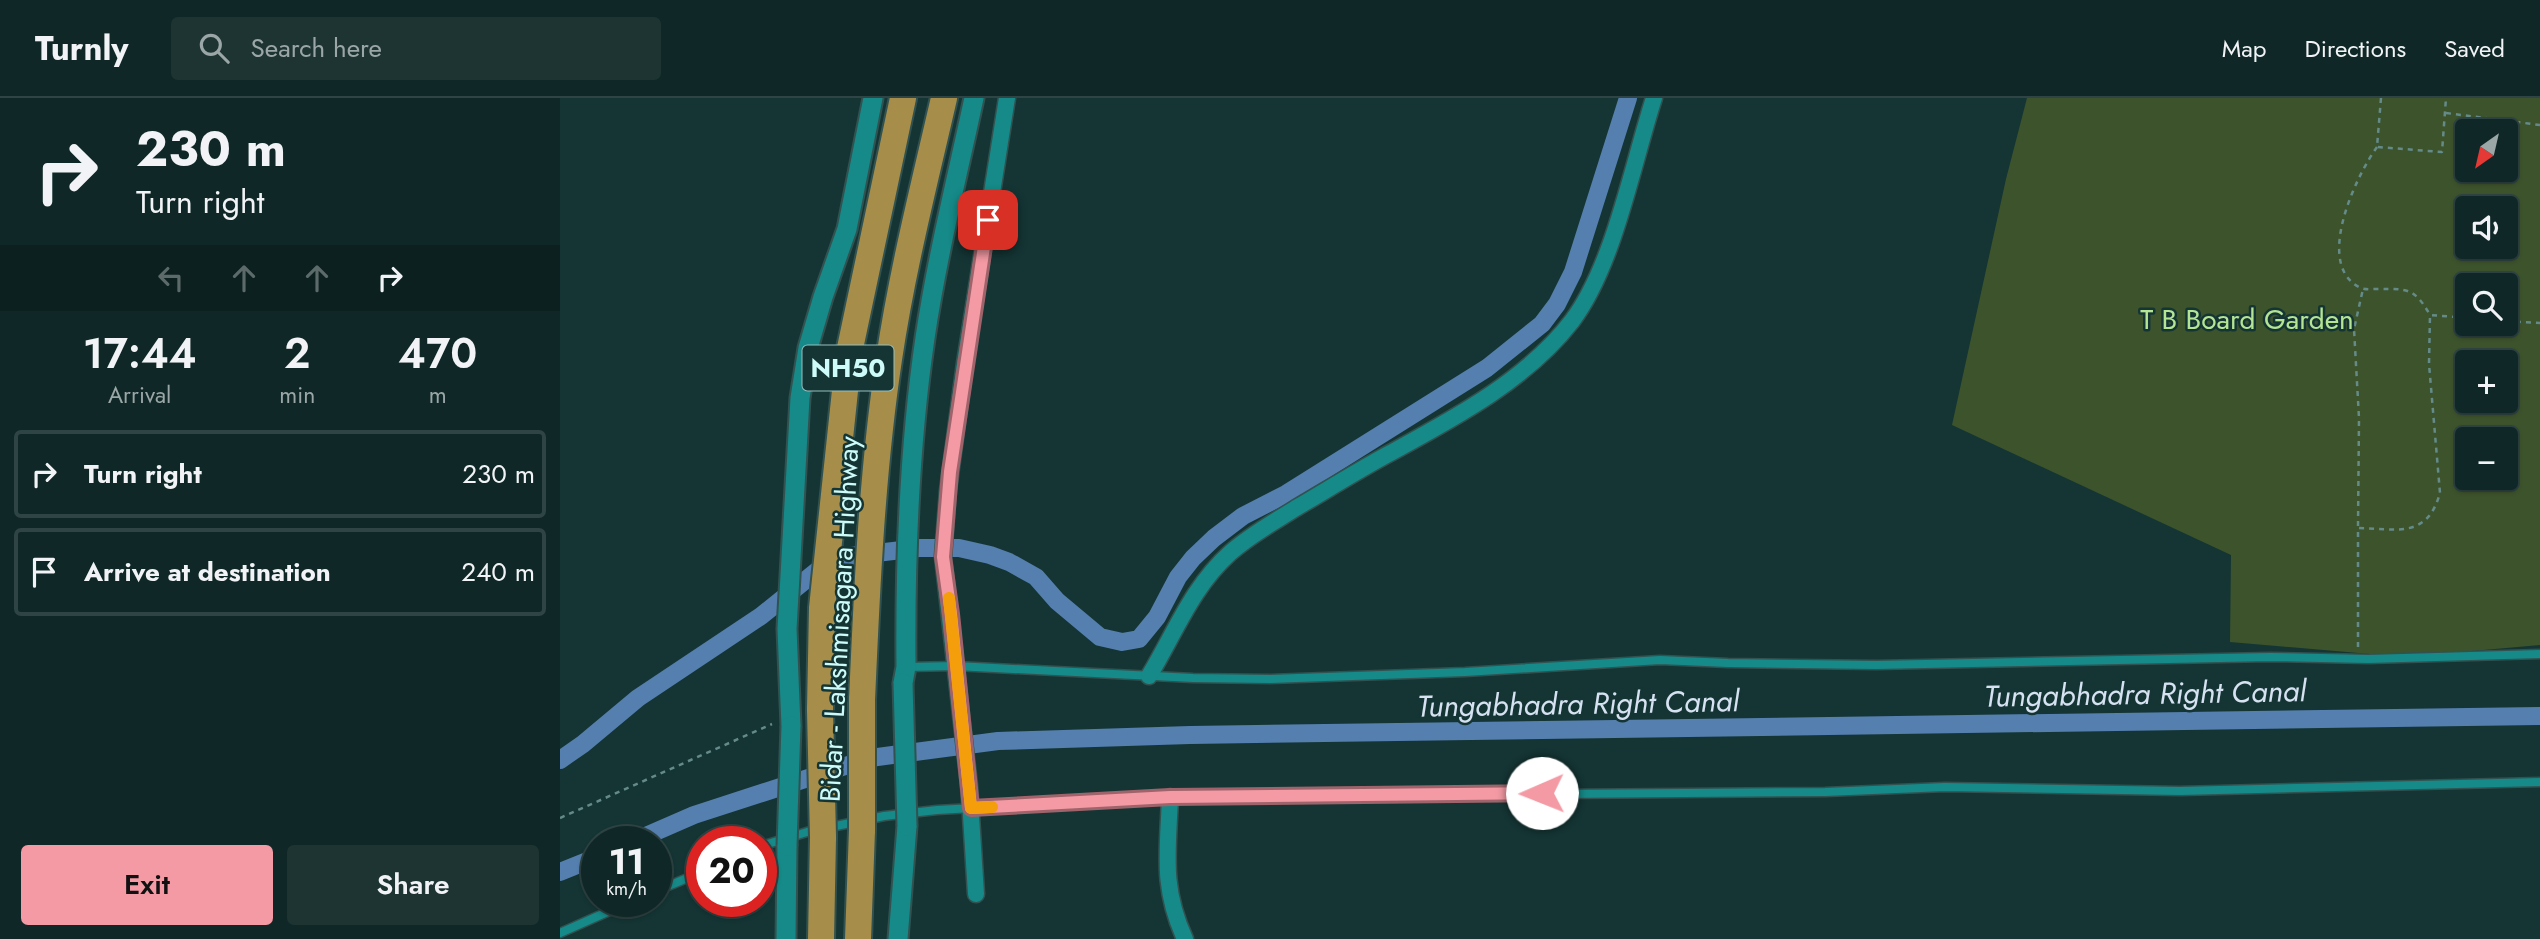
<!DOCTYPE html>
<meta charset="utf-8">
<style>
:root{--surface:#0f2827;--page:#1d3433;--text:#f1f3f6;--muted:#9ba6a7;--line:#2f4444;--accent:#f49aa4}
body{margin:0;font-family:Jost,sans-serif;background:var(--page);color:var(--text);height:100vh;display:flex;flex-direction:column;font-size:26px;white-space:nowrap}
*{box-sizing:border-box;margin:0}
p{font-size:23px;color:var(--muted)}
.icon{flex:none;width:38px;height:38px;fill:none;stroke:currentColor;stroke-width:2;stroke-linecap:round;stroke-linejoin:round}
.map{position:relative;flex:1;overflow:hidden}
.panel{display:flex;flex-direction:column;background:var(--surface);width:560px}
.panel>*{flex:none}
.hud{background:#0f2827;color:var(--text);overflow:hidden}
.needle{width:46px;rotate:214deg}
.tools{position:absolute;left:1895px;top:21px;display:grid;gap:14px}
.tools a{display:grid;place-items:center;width:63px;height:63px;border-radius:7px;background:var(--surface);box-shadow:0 2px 5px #0004,0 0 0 2px var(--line);font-size:35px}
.speed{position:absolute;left:21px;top:728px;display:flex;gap:14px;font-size:35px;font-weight:700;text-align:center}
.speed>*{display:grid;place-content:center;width:91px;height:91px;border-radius:50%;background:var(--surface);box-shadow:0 2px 5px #0004,0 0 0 2px var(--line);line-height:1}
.speed small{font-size:18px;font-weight:400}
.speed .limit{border:10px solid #d22;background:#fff;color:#111}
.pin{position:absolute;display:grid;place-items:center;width:60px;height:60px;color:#fff;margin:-30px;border-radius:14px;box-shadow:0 4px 10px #0006}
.me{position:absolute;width:77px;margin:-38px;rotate:269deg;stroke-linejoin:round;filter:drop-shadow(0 0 5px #0008)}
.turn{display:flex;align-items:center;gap:24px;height:147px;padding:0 21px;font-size:32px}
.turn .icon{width:91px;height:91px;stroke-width:2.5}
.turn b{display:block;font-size:49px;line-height:60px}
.lanes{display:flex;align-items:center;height:66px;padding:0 21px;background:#0003;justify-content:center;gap:35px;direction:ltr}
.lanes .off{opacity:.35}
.eta{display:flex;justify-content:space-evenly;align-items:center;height:119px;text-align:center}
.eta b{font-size:42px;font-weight:600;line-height:49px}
.action{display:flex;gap:14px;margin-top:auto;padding:14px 21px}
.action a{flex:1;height:80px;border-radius:7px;background:var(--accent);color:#111;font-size:28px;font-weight:600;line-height:80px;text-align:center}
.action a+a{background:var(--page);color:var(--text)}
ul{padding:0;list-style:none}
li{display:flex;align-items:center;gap:21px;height:88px;margin:0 14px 10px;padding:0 7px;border:4px solid var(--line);border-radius:7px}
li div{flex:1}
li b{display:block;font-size:26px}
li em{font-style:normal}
header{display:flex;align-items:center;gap:42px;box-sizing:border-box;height:98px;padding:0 35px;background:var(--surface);border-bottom:2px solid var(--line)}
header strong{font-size:33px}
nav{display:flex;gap:38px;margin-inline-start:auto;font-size:24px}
.search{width:490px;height:63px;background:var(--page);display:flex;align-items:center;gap:18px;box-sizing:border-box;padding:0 24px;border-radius:7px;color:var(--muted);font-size:26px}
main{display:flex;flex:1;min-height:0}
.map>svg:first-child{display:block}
</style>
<header>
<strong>Turnly</strong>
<div class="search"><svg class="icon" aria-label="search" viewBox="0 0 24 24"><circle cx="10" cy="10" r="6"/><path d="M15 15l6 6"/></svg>Search here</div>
<nav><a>Map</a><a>Directions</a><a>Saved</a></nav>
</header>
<main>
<section class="panel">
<div class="hud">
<div class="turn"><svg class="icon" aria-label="right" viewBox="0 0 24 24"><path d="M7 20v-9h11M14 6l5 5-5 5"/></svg><div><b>230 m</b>Turn right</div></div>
<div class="lanes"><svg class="icon off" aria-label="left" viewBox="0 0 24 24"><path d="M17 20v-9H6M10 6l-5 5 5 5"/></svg><svg class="icon off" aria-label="ahead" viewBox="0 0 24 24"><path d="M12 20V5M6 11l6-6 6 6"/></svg><svg class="icon off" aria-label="ahead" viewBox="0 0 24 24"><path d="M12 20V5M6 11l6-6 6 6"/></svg><svg class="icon" aria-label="right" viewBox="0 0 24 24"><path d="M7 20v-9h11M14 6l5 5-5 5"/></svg></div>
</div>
<div class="eta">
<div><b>17:44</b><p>Arrival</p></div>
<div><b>2</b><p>min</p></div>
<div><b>470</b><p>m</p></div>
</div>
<ul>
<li><svg class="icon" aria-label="right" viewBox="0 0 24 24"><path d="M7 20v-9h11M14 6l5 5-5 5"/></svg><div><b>Turn right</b></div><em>230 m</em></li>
<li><svg class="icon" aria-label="arrive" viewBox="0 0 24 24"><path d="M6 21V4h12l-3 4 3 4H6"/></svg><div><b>Arrive at destination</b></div><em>240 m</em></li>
</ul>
<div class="action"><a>Exit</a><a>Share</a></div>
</section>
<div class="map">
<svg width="1980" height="841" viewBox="0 0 1980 841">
<rect width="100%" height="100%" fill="#143534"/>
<path fill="#3d532c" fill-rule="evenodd" d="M1467,0h513v547l-135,12 -175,-15 1,-87 -279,-130 54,-246zM1908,33h38v39h-38zM1908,110h38v39h-38zM1908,187h38v39h-38zM1908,264h38v39h-38zM1908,341h38v39h-38z"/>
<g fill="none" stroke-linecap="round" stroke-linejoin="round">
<g stroke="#557fae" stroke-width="18">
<polyline points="0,662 23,646 78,600 201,518 273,460 359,450 399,450 430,457 449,464 476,479 497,503 540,539 562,544 579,541 597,519 618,479 633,460 654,440 683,418 726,396 927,270 982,226 997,206 1013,174 1068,0"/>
<polyline points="72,744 134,717 310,660 438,643 630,637 1980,618"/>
<polyline points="0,774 37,759"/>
</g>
<g stroke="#315250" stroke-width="11">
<g id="service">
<polyline points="346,569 396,568 633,580 710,581 905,574 1100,562 1168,565 1316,567 1710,559 1808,561 1980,556"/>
<polyline points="201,748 247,734 324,718 377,712 610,699 1265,694 1385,689 1620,693 1980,684"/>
<polyline points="96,793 142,774"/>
<polyline points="0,835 72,803"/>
</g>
</g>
<g stroke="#315250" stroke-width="19">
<g id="minor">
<path d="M589,578c26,-43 43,-89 81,-123 20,-18 44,-31 66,-45 29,-17 58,-35 87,-51 66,-36 142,-75 189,-136 42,-56 60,-155 82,-223"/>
<path d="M610,699c-2,55 -9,90 15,142"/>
<polyline points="416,796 409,687 383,459 388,392 405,265 447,0"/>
</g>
</g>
<g stroke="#315250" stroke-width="23">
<g id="tertiary">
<path d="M343,585l3,-16c-1,-110 3,-220 19,-329 12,-81 32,-161 49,-240"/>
<polyline points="231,628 227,531 240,300 248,250 263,199 287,131 313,0"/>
<polyline points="226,841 227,748"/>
<polyline points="338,841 347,728"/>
</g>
</g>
<g stroke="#315250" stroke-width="30">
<g id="trunk">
<path d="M302,602c5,-114 10,-228 27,-341 13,-88 35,-174 55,-261"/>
<polyline points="260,612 262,510 289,255 343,0"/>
<polyline points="261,841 263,739"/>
<polyline points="298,841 302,732"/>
</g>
</g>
<g stroke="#648b89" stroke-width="2.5" stroke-dasharray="5 5" stroke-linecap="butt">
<polyline points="1821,0 1817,49 1882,54 1886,0"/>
<polyline points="1886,15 1980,27"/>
<path d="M1817,49c-21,29 -64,119 -16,141 5,2 11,1 16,1 30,0 37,-2 53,26l38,3"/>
<polyline points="1946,223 1980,225"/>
<polyline points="1798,428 1799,320 1794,231 1803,191"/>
<path d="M1798,549v-119c39,1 69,11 82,-35l-11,-129 1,-49"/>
<polyline points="0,720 212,626"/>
</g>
<use href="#service" stroke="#158a88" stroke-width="8"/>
<use href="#minor" stroke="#158a88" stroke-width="16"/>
<use href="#tertiary" stroke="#158a88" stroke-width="19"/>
<use href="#trunk" stroke="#a68e4a" stroke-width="26"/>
<g stroke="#315250" stroke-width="23" stroke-linecap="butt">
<g id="tertiary-bridge">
<polyline points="343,585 347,728"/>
<polyline points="227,748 231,628"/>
</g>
</g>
<g stroke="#315250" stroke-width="30" stroke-linecap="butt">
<g id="trunk-bridge">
<polyline points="302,602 302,732"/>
<polyline points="260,612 263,739"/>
</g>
</g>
<use href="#tertiary-bridge" stroke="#158a88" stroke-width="19"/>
<use href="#trunk-bridge" stroke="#a68e4a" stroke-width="26"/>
</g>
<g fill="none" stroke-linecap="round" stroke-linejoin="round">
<g stroke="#9f646b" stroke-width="18">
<polyline id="route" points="428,122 390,374 383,459 391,516 411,710 610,699 982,695"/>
</g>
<use href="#route" stroke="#f49aa4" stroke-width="12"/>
<polyline stroke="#f59e0b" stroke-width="12" points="389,500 411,710 432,709"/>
</g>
<g text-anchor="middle" stroke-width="5" stroke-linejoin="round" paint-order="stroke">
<rect fill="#143534" stroke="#96c0be" stroke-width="2" x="242.5" y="247.5" width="91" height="45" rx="5"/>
<g font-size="26" font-weight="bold" fill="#cdfbf9">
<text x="288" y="279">NH50</text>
</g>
<g font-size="28" fill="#b5e493" stroke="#143534">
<text x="1687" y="231">T B Board Garden</text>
</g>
<g font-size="28" fill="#cdfbf9" stroke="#143534">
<text transform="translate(279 521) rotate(-87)" y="10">Bidar - Lakshmisagara Highway</text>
</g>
<g font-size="30" font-style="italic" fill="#d6e2f1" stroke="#143534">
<text transform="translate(1585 596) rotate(-1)" y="10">Tungabhadra Right Canal</text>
<text transform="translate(1018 606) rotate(-1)" y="10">Tungabhadra Right Canal</text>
</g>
</g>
</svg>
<div class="tools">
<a><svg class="needle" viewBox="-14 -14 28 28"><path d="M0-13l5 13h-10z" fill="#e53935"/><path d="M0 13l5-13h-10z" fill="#9ba6a7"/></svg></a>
<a><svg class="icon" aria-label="sound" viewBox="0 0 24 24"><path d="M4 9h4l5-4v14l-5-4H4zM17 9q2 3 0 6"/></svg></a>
<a><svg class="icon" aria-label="search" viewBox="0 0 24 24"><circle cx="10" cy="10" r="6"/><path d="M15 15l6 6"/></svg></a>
<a>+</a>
<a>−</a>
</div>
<div class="speed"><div>11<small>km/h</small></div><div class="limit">20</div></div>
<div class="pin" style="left:428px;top:122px;background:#d93025"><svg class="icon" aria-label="arrive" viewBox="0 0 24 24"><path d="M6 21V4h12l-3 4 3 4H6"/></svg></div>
<svg class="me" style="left:982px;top:695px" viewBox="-20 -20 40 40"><circle r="19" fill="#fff"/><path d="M0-13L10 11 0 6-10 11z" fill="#f49aa4"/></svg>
</div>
</main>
